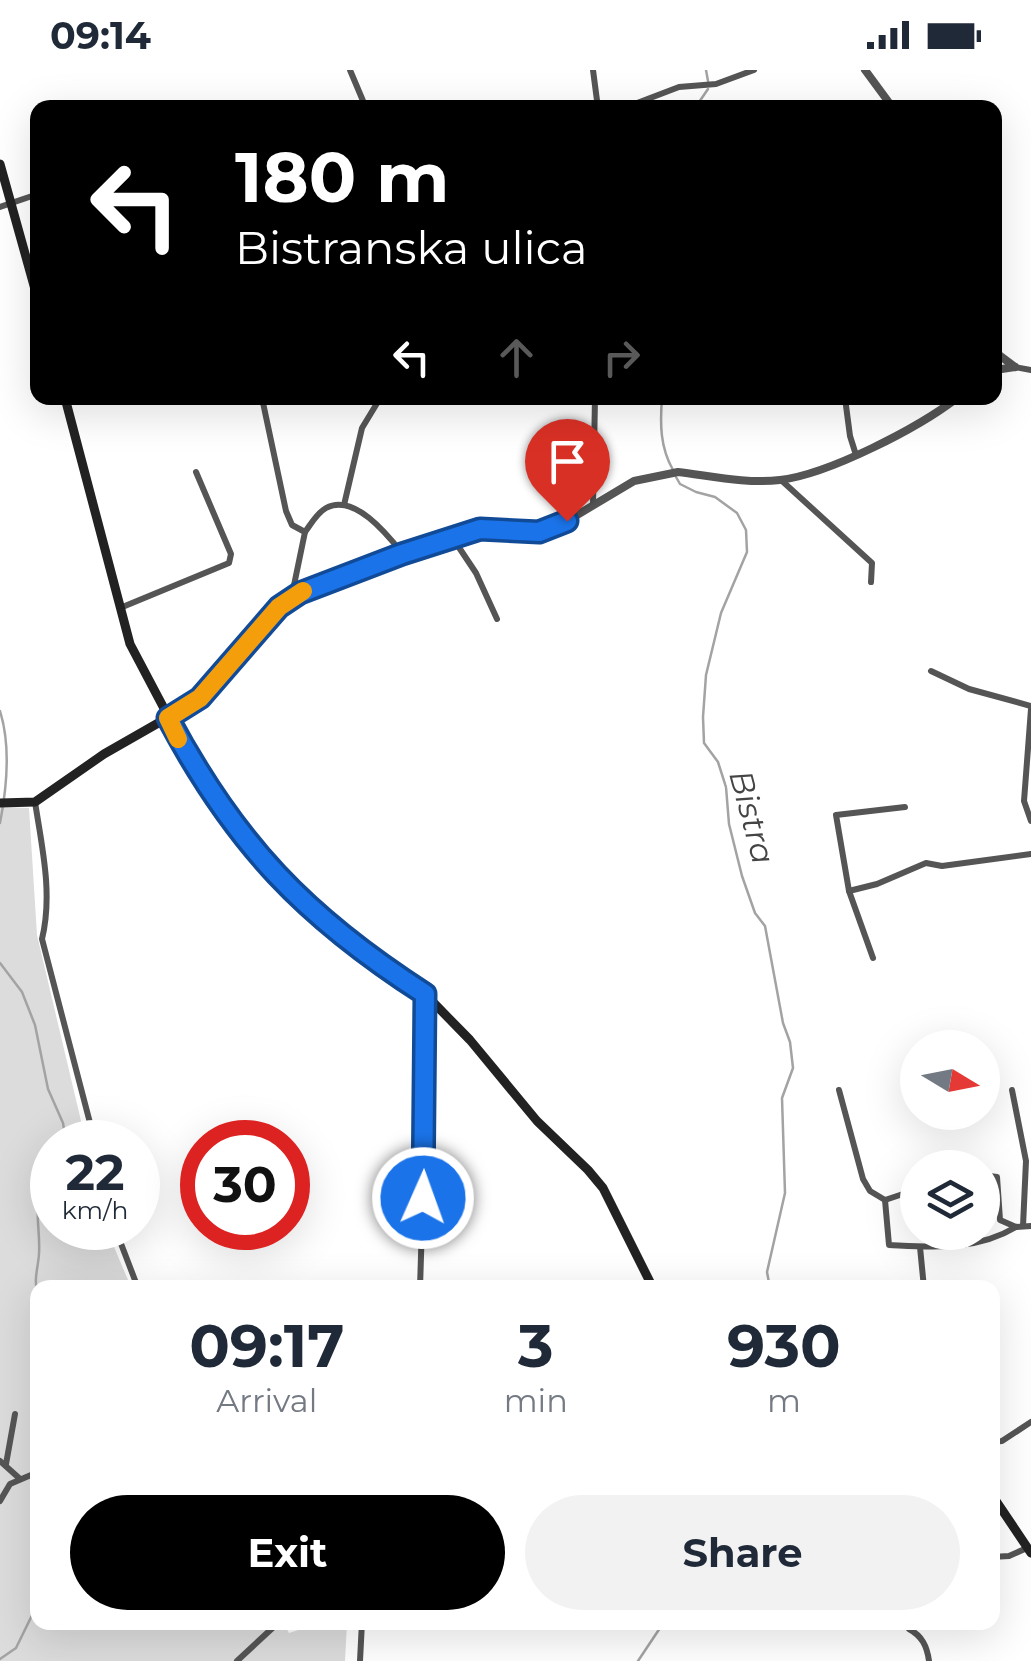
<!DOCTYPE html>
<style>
:root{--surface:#fff;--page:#f2f2f3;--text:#1f2937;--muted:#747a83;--accent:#000}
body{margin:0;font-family:Montserrat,sans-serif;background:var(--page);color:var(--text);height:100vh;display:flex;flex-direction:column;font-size:38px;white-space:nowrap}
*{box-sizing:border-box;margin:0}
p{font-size:32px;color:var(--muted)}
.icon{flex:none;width:55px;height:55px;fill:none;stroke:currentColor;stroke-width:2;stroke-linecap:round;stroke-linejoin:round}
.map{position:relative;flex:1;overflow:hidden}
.sheet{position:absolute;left:30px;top:1210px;width:970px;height:350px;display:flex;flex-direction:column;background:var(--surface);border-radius:20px;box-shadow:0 10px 40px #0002}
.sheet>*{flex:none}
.guide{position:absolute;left:30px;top:30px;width:972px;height:305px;border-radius:20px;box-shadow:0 10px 40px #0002;background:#000;color:#fff;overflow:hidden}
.needle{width:65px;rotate:100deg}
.buttons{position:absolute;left:900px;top:960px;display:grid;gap:20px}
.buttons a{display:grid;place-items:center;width:100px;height:100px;border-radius:50%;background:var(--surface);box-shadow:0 10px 40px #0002;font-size:50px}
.speed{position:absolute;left:30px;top:1050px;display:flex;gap:20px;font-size:50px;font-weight:700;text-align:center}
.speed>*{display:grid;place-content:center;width:130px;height:130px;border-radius:50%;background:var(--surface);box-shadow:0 10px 40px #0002;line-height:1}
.speed small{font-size:25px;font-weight:400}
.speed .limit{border:15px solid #d22;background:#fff;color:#111}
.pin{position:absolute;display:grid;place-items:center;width:85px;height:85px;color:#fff;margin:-102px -42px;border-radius:50% 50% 50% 0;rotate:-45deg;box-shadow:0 0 10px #0007}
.pin .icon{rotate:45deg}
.me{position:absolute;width:110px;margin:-55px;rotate:2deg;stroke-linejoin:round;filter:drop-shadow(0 0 8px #0008)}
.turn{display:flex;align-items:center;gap:35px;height:210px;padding:0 40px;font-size:45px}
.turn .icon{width:130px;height:130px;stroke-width:2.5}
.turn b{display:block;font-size:70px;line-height:85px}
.lanes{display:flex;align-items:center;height:95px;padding:0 40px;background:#0003;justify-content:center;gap:50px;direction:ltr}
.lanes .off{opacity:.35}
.eta{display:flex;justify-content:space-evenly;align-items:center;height:170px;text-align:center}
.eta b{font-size:60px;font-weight:700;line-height:70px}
.button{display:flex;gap:20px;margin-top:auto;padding:20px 40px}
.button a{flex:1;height:115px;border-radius:60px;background:var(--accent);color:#fff;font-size:40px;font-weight:700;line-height:115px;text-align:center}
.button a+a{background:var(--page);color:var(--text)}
.status{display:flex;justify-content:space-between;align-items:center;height:70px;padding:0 50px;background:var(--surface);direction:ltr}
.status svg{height:28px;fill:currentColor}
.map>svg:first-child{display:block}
</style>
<div class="status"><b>09:14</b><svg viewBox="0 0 49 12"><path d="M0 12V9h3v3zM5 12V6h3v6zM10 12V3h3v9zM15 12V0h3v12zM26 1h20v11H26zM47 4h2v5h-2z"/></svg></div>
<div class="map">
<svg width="1031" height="1591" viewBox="0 0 1031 1591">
<rect width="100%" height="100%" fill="#fff"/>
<polygon fill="#dcdcdc" points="0,737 29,738 37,865 86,1072 52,1072 52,1158 106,1158 131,1217 38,1218 38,1552 283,1552 289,1563 320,1553 347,1553 345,1591 0,1591"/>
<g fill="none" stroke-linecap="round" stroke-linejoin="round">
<g stroke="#a3a3a3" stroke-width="2.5">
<polyline points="706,0 708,11"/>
<polyline points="695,38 708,19"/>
<path d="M662,328c-2,26 -2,49 11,72"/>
<polyline points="676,407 680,414 696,422 715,427 737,443 746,460 747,482 721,543 706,605 703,647 704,673 718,692 726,717 729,754 742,806 755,843 765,856 783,953 790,972 793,998 782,1028 785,1123 767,1202 770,1218"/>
<path d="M0,641c11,35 7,76 0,112"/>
<polyline points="0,893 22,922 35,955 48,1019 63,1053 66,1072"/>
<path d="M38,1225c-5,-15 0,-26 1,-41 2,-33 -10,-50 13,-80"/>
<polyline points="38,1276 33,1292 38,1298"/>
<polyline points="0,1589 16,1578 38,1533"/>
<polyline points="638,1591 664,1552"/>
</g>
<g stroke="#555" stroke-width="6">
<polyline points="350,0 366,38"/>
<polyline points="593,0 598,38"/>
<polyline points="624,38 679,17 716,14 754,0"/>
<polyline points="0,137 38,124"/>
<polyline points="1015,297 1031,300"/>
<polyline points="262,328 286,441 292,455 305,462 293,520 300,523"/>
<polyline points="845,328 850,366 856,385"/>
<polyline points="781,410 872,493 871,512"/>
<polyline points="593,434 595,328"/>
<polyline points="344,435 362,358 379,330"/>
<path d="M305,462c6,-8 12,-19 21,-24 28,-15 61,26 76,45"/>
<polyline points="452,467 476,503 497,549"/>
<polyline points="120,538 229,493 231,484 196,402"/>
<polyline points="931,601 969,619 1031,636"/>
<polyline points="1031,639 1024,731 1031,751"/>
<path d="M35,732c7,45 18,92 7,137l53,203"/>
<polyline points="849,821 877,814 926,793 942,796 1031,784"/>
<polyline points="873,888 849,821 836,745 905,737"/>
<polyline points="839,1020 863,1109 870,1121 885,1130 918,1119"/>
<polyline points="1012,1020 1026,1091 1023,1156"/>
<polyline points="982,1105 997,1107 1000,1150 1016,1157 1031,1156"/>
<path d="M885,1130l4,45c45,2 87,6 127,-18"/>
<polyline points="115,1158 138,1218"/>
<polyline points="920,1177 924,1218"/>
<polyline points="420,1218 425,1058 425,925"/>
<polyline points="992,1372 1002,1371 1031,1352"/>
<polyline points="0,1391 19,1408"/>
<polyline points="6,1394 15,1344"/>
<polyline points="0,1431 10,1414 38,1402"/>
<polyline points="992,1487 1009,1486 1027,1478"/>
<path d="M909,1559c13,7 18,17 20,32"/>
<polyline points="237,1591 279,1552"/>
<polyline points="360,1591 362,1552"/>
</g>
<g stroke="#555" stroke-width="8">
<polyline points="865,0 893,38"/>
<polyline points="995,282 1015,297"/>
<polyline points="995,300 1015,297"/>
<path d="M167,648l33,-20 79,-91 21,-14 102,-40 78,-24 59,3 28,-11 67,-40 44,-9c33,4 69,12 102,8 49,-6 138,-52 177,-82"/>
</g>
<g stroke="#222" stroke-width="9">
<polyline points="0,94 38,230"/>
<polyline points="65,328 130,574 206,718 254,783 285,815 372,890 425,924 470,970 537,1051 588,1100 603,1118 653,1218"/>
<polyline points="0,733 35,732 104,684 167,648"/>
<polyline points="992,1425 1031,1483"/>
</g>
</g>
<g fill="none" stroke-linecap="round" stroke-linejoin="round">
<g stroke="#114b97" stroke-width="25">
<path id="route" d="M423,1128l2,-204c-120,-77 -190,-150 -257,-276l32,-20 79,-91 21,-14 102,-39 78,-25 59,3 28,-11"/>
</g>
<use href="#route" stroke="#1a73e8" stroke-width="18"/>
<polyline stroke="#f59e0b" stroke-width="18" points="178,669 168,648 200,628 279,537 303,521"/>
</g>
<g text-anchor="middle" stroke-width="10" stroke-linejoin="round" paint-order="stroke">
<g font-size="32" font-style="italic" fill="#444" stroke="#fff">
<text transform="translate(752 747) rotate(75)" y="11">Bistra</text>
</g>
</g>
</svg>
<div class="buttons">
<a><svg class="needle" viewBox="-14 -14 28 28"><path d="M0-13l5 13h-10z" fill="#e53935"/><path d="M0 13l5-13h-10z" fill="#747a83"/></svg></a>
<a><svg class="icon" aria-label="layers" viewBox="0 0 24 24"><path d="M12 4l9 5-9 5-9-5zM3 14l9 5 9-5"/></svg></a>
</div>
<div class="speed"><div>22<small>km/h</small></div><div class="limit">30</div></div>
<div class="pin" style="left:567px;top:451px;background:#d93025"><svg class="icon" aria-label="arrive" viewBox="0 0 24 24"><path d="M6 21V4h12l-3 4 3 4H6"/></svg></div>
<svg class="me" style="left:423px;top:1128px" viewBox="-20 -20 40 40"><circle r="17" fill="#1a73e8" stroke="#fff" stroke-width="3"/><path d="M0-11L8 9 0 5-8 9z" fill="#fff"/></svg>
<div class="guide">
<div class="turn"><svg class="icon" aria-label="left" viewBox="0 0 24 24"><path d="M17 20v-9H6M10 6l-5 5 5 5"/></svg><div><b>180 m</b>Bistranska ulica</div></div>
<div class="lanes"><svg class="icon" aria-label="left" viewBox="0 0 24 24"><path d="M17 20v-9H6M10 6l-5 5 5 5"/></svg><svg class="icon off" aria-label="ahead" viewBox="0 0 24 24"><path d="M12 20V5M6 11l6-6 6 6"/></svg><svg class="icon off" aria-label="right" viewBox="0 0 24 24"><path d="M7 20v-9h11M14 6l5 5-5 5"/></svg></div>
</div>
<section class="sheet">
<div class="eta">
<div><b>09:17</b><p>Arrival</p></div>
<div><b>3</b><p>min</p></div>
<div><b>930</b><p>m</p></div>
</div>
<div class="button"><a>Exit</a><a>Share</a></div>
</section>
</div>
